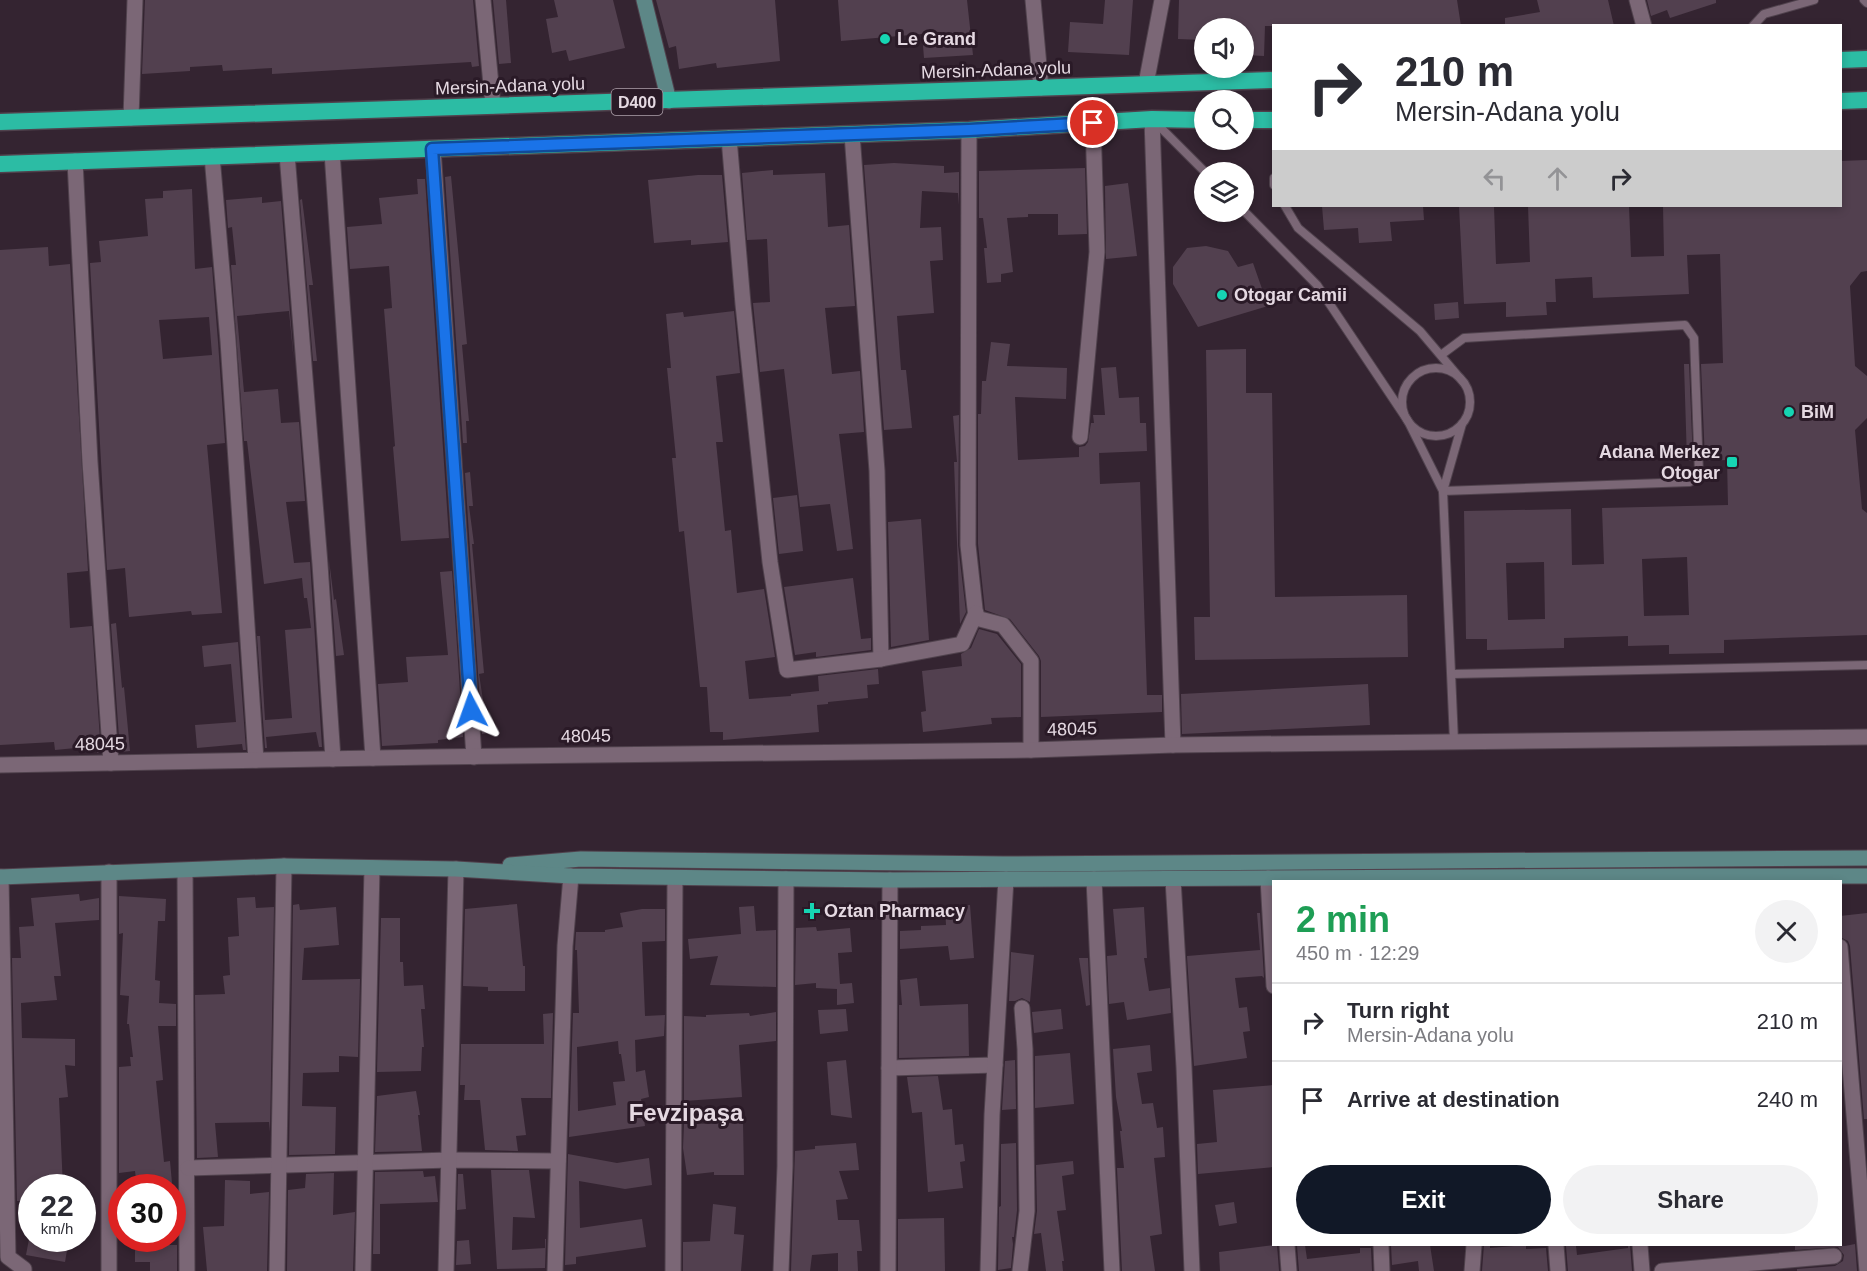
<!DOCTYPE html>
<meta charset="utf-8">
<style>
:root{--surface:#fff;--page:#f2f2f3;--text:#2b2b33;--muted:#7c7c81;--line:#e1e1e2;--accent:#111827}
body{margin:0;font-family:Arial,sans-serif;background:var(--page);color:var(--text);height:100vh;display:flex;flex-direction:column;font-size:22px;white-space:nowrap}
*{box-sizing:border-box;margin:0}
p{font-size:20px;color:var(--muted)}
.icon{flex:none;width:33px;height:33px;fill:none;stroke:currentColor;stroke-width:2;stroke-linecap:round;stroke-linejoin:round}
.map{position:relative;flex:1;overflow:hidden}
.details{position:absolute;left:1272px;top:880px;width:570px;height:366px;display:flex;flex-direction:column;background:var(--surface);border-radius:0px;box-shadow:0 3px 9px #0003}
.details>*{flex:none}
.guide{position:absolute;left:1272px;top:24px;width:570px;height:183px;border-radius:0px;box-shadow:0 3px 9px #0003;background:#fff;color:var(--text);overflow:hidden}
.buttons{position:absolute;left:1194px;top:18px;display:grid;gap:12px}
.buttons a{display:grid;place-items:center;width:60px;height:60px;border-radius:50%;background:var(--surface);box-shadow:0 3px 9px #0003;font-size:30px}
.speed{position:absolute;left:18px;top:1174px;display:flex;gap:12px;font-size:30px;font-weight:700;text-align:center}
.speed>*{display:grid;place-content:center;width:78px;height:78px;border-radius:50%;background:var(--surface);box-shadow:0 3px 9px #0003;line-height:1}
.speed small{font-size:15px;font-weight:400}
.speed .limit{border:9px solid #d22;background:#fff;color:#111}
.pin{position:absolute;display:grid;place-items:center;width:51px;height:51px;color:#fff;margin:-26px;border:3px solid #fff;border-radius:50%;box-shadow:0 2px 6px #0007}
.me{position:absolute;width:66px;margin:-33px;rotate:356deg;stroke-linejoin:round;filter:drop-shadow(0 0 4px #0008)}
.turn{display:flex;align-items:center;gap:21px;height:126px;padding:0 24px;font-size:27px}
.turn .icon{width:78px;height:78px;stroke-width:2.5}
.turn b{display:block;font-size:42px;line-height:51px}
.lanes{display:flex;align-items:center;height:57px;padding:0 24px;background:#0003;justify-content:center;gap:30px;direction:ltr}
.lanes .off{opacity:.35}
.round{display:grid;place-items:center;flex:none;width:63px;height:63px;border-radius:32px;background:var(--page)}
.overview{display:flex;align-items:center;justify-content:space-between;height:102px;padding:0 24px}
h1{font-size:36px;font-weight:700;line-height:45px;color:#1e9e55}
.button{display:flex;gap:12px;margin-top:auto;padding:12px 24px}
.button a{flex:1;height:69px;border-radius:36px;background:var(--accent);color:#fff;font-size:24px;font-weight:700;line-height:69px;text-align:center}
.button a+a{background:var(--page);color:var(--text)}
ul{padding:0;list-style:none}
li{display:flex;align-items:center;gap:18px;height:78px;padding:0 24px;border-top:2px solid var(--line)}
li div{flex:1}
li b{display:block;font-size:22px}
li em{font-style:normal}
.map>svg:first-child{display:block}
</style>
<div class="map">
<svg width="1867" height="1271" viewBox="0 0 1867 1271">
<rect width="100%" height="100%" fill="#342431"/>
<g fill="#52404f" fill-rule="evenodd">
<polygon points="145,0 473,0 479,66 472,67 471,62 272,74 272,68 223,71 222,65 190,67 190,71 142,74"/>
<polygon points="493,0 506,0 511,63 499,64"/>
<polygon points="554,0 613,0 625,48 569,61 566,50 552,53 546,19 558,17"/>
<polygon points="656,0 775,0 780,61 717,68 716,63 679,69 676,46 669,48"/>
<polygon points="838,0 967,0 973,55 924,58 922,34 841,41"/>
<polygon points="1105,0 1133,0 1129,55 1068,52 1070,22 1103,24"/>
<polygon points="1179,0 1457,0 1461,26 1265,26 1264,56 1244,55 1244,28 1204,28 1204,40 1178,39"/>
<polygon points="1537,0 1608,0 1614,26 1505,26 1505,18 1540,12"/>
<polygon points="1647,0 1716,0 1716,3 1670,18 1667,10 1651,16"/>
<path d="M1867,160v111l-6,1 -11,14 5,80 12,10v42l-12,12 7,79 5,4v122l-143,5v13l-55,1v-9l-41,1v-10l-64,2v10l-77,2v-11h-21l-2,-128 107,-2 1,56 32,-1 -2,-56 126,-3 -1,-45 -22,1 -4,-97 22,-1 -3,-109 -33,1 2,39 -96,4 -1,-21 -37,2 1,23h-10l1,13 -41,2v-15l-42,2 -5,-98h35l2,58 34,-2 -2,-56h101l2,51 33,-1 -1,-50h177v-45zM1687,557l2,58 -45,1 -2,-57zM1544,562l1,57 -37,1 -2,-57z"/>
<polygon points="894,163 944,166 944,173 959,172 959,205 958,193 922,191 920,228 941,227 943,260 930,261 934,313 897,316 901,370 906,370 912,428 884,430 864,165"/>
<polygon points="1085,168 1087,234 1058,235 1058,214 1028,214 1028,217 1007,218 1013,272 1001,274 1001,282 987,283 984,248 987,248 983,218 979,218 979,171"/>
<polygon points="773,170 773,175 825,173 828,227 849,225 855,306 825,308 832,374 860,371 864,432 839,434 853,549 837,551 830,504 800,507 784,369 760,372 753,303 770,302 767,239 747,240 742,173"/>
<polygon points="698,175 722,175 728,242 691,245 691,240 654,243 648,180"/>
<polygon points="451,176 467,344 462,345 469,421 466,421 467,443 463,443 445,177"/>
<polygon points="417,179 425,179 449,538 401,541 393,447 395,446 384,309 392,308 389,266 350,269 347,227 382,224 379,198 418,194"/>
<polygon points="1128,183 1137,256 1106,259 1105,186"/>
<path d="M192,189l3,80 17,-2 6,75 7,101 -18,2 15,168 -30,2 -1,-4 -62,6 -4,-49 -18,2 -17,-307 11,-1 -2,-21 49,-5 -3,-37 18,-1v-7zM209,317l3,38 -49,4 -4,-39z"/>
<polygon points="262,197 262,203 281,201 294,363 289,311 237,316 244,392 278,389 281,423 299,422 305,501 286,502 294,563 310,562 322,747 319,747 316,732 266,737 267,748 265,748 257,636 260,636 265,720 292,718 285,630 311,628 307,598 304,598 302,578 264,584 247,441 244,441 231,265 236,265 232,227 228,228 226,200"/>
<polygon points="302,199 313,285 309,285 317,361 313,361 300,200"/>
<polygon points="1322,206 1423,206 1424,220 1390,222 1392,241 1359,243 1358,228 1324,230"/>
<polygon points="1206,246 1228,251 1238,267 1253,263 1268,306 1198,327 1173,284 1173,267 1187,248"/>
<polygon points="48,247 49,266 70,264 88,571 67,573 70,628 92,626 101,753 97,753 96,746 55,750 54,742 0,745 0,250"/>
<polygon points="1458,302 1459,318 1435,320 1434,304"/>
<polygon points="734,311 740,373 716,376 723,442 716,442 725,531 731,530 737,593 764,589 775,657 745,661 749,699 791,696 791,694 819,691 818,676 878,669 879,684 867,685 868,698 828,702 828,704 817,705 819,732 723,740 723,732 710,732 707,687 700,687 684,531 679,532 672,458 676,458 667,368 671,368 666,314 683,312 684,317"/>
<polygon points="991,342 1010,344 1007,366 1067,368 1066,399 1015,397 1018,460 1079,457 1079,447 1085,446 1088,442 1091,423 1094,423 1093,415 1105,415 1101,368 1116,367 1119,398 1139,397 1140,423 1146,423 1147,451 1099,453 1100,484 1140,482 1147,695 1162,695 1162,712 1041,717 1041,661 1039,656 1010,619 985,610 978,544 978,414 981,414 982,381 986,381"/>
<polygon points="1246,349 1246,393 1272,393 1275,597 1407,595 1408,657 1195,660 1194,617 1210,617 1206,350"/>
<polygon points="1684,364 1689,364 1693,461 1687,461"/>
<polygon points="959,415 958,545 966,612 960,624 954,462 957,462 953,416"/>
<polygon points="470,472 473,506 469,506 474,544 472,544 484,673 479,674 488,733 482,734 465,473"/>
<polygon points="797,495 803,551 779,554 773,498"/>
<polygon points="921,519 929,640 891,647 888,522"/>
<polygon points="329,560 334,600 336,599 344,655 336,656"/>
<polygon points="452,571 463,737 438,740 438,743 382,746 378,684 408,682 406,657 448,655 440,572"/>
<polygon points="853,578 861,639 871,638 871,650 816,657 816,652 795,655 784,587"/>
<polygon points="116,623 122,688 124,687 130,751 120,752 111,624"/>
<polygon points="979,629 997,634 1021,664 1021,717 991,718 992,724 923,732 921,712 926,711 922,671 962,666 961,654 971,648"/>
<polygon points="238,642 246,750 243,750 242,744 197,748 195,725 236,722 231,664 204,667 202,646"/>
<polygon points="1368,684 1370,725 1182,734 1181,694"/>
<polygon points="79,894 80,901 99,898 99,920 55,923 61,976 54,976 57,1000 21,1003 22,1038 75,1039 75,1066 65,1065 68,1097 59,1098 63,1188 32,1188 32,1201 17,1201 12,958 21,958 19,927 34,926 31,898"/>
<polygon points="119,896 166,899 165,921 158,921 155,980 160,981 159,1003 176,1004 176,1026 158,1026 163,1080 156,1081 164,1162 170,1161 172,1183 137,1187 135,1171 119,1173 119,1067 131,1066 130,1057 133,1057 129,1024 127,1024 129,996 120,995 123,933 119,934"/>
<polygon points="255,897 256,908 274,907 270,1132 269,1122 215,1123 218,1157 197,1158 195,995 225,994 223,976 230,975 228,937 239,936 237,898"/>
<polygon points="299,904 300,910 336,907 339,945 304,948 302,980 360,979 358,1057 339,1056 339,1072 303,1073 302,1106 336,1107 335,1154 289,1155 293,905"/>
<polygon points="517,904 523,966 525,966 525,991 488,991 488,987 463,986 465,909"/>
<polygon points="970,905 974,958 950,960 948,946 900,949 900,931 921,930 921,926 946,925 945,907"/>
<polygon points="754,906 756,931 776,930 776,987 710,985 718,956 690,959 688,939 741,934 739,907"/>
<polygon points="1144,907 1147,958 1144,958 1149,991 1170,988 1171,1013 1127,1020 1124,1002 1109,1004 1107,956 1117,955 1113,909"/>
<path d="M642,909h23v32l-23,1 3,74 20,-1 -1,21 -29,4 1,32 9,-2 4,27 -8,2 4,27 -76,11 4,-124h6l-2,-63h-2l1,-18h29v-2l18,-3 -3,-14zM618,1041l1,13h2l4,27 -12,1 3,23 -38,6 -1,-64z"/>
<polygon points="1257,913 1260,913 1264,978 1262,976 1235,978 1239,1008 1247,1007 1250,1031 1243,1032 1247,1058 1194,1066 1187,956 1260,950"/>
<polygon points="1867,913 1867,1119 1864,1119 1850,946 1848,941 1840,937 1840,916"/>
<polygon points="381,918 400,918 400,962 403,962 404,986 423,985 425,1009 421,1009 424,1047 422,1047 421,1071 377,1072"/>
<polygon points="816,927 817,931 850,928 852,952 838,953 840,984 852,983 854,1003 837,1005 837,989 816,988 816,983 795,985 796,928"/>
<polygon points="1011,952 1034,955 1030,1002 1022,998 1015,1001 1009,1001"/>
<polygon points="1079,958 1088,958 1090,1005 1086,1006"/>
<polygon points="917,978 920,1006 968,1004 969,1056 899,1058 899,1005 902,1005 900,980"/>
<polygon points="846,1009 848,1031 820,1034 818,1010"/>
<polygon points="1061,1009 1063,1029 1034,1033 1032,1012"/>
<polygon points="776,1012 776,1041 739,1045 742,1097 684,1101 684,1016 706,1017 706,1015 749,1013 750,1016"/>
<polygon points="553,1013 551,1098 521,1098 526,1135 516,1136 518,1151 485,1150 480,1100 464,1100 465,1085 460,1085 461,1044 544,1044 543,1014"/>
<polygon points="1150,1045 1152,1071 1137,1073 1142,1104 1153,1103 1157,1128 1163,1127 1165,1157 1154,1158 1162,1234 1150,1236 1155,1271 1122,1271 1117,1168 1124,1168 1120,1131 1122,1131 1116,1097 1113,1049"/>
<polygon points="1070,1053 1074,1104 1035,1108 1035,1056"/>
<polygon points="846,1060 852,1118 831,1115 827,1062"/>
<polygon points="1015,1060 1016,1109 1002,1110 1005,1061"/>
<polygon points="938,1076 943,1110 952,1109 955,1145 963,1144 965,1161 960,1162 963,1188 928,1192 922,1112 912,1113 907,1077"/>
<polygon points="1274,1085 1274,1167 1198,1174 1197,1144 1217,1142 1213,1090"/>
<polygon points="416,1091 420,1115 418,1115 422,1151 375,1152 377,1096"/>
<polygon points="743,1123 744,1175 714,1175 714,1172 687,1175 683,1148 684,1124"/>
<polygon points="856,1143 859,1170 839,1171 848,1199 836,1200 838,1220 859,1220 862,1251 857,1251 858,1271 838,1271 838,1253 812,1255 810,1271 791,1271 795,1151 815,1149 815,1146"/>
<polygon points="1016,1143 1017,1210 1014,1237 1012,1237 1013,1244 1011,1268 998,1270 999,1207 1001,1206 1001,1144"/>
<polygon points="568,1154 617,1163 649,1158 652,1185 625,1189 579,1181 580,1228 642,1219 646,1247 576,1257 576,1264 565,1265"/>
<polygon points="1073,1161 1074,1174 1062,1176 1066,1210 1057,1211 1064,1261 1062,1261 1063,1271 1046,1271 1041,1233 1034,1234 1037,1211 1036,1165"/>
<polygon points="491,1170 529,1170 535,1218 513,1217 512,1250 545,1248 545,1239 546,1239 545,1268 497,1269"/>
<polygon points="423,1171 424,1177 435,1176 438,1202 380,1204 380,1254 373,1254 375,1172"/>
<polygon points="334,1173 333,1215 355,1212 353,1271 287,1271 288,1190 305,1188 306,1174"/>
<polygon points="458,1174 463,1174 466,1209 457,1210"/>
<polygon points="225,1180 250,1181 250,1194 269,1192 267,1271 207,1271 203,1227 224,1226"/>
<polygon points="1234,1202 1237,1223 1219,1226 1215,1205"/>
<polygon points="713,1204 736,1207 734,1234 744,1235 741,1271 683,1271 683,1242 710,1241"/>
<polygon points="944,1218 945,1271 898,1271 898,1219"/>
<polygon points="29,1239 69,1239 65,1262 26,1255"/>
<polygon points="469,1240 471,1264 456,1265 457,1241"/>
<polygon points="1855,1244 1857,1271 1797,1271 1797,1269 1835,1266 1843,1261 1844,1255 1838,1247 1795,1250 1795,1245 1845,1246"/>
<polygon points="135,1245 177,1245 177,1271 150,1271 150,1262 135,1262"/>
<polygon points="1274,1245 1277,1245 1279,1271 1220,1271 1219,1252"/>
<polygon points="1297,1245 1305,1245 1307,1259 1360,1253 1360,1248 1371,1248 1372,1271 1299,1271"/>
<polygon points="1391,1245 1430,1245 1434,1271 1419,1271 1418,1261 1392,1265"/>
<polygon points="1484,1245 1490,1245 1490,1248 1526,1245 1526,1249 1546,1248 1548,1271 1482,1271"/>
<polygon points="1628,1245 1630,1245 1632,1271 1568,1271 1566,1246 1576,1246 1577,1255 1628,1248"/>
</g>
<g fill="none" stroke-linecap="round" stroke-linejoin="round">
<g stroke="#50424d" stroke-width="10">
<g id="service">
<polyline points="1864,0 1867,3"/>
<polyline points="1753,26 1764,14 1814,0"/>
<polyline points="1153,120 1205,172"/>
<polyline points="1274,178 1274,185"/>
<polyline points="1285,206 1298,228 1420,331 1464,383"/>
<polyline points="1244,211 1317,285 1408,421 1443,491"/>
<polyline points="1441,355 1464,338 1685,325 1694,338 1699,473 1690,482 1443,491"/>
<circle cx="1436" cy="402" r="34"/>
<polyline points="1452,674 1867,665"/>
<polyline points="1454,741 1443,491 1462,424"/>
</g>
</g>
<g stroke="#50424d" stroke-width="17">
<g id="minor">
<polyline points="483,0 493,106"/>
<polyline points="1033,0 1041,88"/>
<polyline points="1637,0 1644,26"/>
<polyline points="1146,84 1162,0"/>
<polyline points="131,118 135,0"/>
<polyline points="1152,119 1173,745"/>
<polyline points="969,130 968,545 976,618 1003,625 1031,661 1031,750"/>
<polyline points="852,134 877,471 881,659"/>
<polyline points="729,138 743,304 770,562 787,670 881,659 962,644 976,613"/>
<polyline points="433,149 474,757"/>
<polyline points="332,152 373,758"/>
<polyline points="287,154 320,564 333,759"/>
<polyline points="212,156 228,341 256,760"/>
<polyline points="75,161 90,462 111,763"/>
<polyline points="1080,437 1097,252 1093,123"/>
<polyline points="0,765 430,757 1031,750 1173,745 1867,737"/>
<polyline points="185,871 187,1271"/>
<polyline points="109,872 109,1271"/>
<polyline points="1,877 8,1257 24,1269 24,1271"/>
<polyline points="1268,878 1274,986"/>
<polyline points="1094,879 1112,1271"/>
<polyline points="1173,879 1184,1067 1192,1271"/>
<polyline points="1840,947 1867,1271"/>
<polyline points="889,1068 995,1065"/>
<polyline points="188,1168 449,1160 558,1161"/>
<polyline points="1287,1245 1289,1271"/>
<polyline points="1381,1245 1382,1271"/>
<polyline points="1556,1245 1558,1271"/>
<polyline points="1640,1245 1642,1271"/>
<polyline points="277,1271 284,866"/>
<polyline points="363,1271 372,868"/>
<polyline points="446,1271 456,869"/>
<polyline points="555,1271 565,946 571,876"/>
<polyline points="673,1271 675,878"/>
<polyline points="781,1271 785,1166 786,879"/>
<polyline points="888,1271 890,880"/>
<polyline points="988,1271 992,1115 1006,879"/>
<polyline points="1020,1271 1027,1211 1025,1049 1022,1008"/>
<polyline points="1472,1271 1474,1245"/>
<polyline points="1662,1271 1834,1256"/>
</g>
</g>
<g stroke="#50424d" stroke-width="17">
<g id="secondary">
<polyline points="644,0 669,101"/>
<polyline points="510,865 581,859 1004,864 1867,858"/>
<polyline points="0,877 284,866 456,869 571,876 890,880 1676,876 1867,876"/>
</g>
</g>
<g stroke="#50424d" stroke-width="19">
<g id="trunk">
<polyline points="1840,60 1867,59"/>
<polyline points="1840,101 1867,100"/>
<polyline points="1244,120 1274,120"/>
<polyline points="0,122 1274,80"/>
<polyline points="0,164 969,130 1152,119 1204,120"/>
</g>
</g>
<use href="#service" stroke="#7b6776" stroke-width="8"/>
<use href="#minor" stroke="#7b6776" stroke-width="15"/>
<use href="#secondary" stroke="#5d8787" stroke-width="15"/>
<use href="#trunk" stroke="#2cbca4" stroke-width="16"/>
</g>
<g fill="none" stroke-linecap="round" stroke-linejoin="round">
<g stroke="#114b97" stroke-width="15">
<polyline id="route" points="471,710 432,149 969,130 1093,123"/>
</g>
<use href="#route" stroke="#1a73e8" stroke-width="10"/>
</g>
<g fill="#16d5b3" stroke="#2a1a27" stroke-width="2">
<circle cx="885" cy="39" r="6"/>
<circle cx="1222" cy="295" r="6"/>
<circle cx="1789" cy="412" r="6"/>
<rect x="1726" y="456" width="12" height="12" rx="3"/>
<path d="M809 902h6v6h6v6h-6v6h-6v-6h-6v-6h6z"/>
</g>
<g text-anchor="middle" stroke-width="6" stroke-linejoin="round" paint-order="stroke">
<rect fill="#2a1a27" stroke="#ada0aa" stroke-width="1.5" x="611.5" y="89" width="51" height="26" rx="4.5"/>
<g font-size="16" font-weight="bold" fill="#e5d9e2">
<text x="637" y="108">D400</text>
</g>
<g font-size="18" font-weight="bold" fill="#e5d9e2" stroke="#2a1a27" text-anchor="start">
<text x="897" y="45">Le Grand</text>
<text x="1234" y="301">Otogar Camii</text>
<text x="1801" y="418">BiM</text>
<text x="1720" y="458" text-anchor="end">Adana Merkez<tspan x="1720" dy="21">Otogar</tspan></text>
<text x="824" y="917">Oztan Pharmacy</text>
</g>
<g font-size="18" fill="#e5d9e2" stroke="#2a1a27">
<text transform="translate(996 70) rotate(-2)" y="6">Mersin-Adana yolu</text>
<text transform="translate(510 86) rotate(-2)" y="6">Mersin-Adana yolu</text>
<text transform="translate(1072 729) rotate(-2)" y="6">48045</text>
<text transform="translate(586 736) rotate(-1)" y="6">48045</text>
<text transform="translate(100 744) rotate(-1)" y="6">48045</text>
</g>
<g font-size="24" font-weight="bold" fill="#e5d9e2" stroke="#2a1a27">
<text x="686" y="1121">Fevzipaşa</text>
</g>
</g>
</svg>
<div class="buttons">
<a><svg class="icon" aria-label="sound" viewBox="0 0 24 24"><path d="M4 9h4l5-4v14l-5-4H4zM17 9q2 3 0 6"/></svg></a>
<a><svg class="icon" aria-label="search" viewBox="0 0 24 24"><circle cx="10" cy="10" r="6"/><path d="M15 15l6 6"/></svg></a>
<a><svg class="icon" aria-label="layers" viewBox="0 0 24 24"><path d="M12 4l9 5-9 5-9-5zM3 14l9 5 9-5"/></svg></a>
</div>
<div class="speed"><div>22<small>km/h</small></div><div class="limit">30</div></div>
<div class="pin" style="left:1093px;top:123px;background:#d93025"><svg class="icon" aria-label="arrive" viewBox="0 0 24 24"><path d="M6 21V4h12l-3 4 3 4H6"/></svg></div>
<svg class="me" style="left:471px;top:710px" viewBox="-20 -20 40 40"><path d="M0-17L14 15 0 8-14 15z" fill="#1a73e8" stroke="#fff" stroke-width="4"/></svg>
<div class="guide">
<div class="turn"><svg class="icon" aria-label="right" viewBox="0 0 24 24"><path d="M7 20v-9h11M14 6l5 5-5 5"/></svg><div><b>210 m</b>Mersin-Adana yolu</div></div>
<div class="lanes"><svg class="icon off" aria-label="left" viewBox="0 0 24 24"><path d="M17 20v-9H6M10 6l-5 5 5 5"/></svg><svg class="icon off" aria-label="ahead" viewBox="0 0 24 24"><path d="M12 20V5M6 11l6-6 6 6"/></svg><svg class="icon" aria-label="right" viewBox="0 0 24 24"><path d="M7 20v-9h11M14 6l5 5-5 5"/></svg></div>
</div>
<section class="details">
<div class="overview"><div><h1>2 min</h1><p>450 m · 12:29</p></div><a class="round"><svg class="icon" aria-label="close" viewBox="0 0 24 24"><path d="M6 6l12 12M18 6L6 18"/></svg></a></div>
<ul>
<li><svg class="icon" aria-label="right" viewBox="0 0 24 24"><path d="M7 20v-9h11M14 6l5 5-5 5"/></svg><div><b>Turn right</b><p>Mersin-Adana yolu</p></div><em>210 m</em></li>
<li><svg class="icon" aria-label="arrive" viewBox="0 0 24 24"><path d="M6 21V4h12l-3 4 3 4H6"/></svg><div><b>Arrive at destination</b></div><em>240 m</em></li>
</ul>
<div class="button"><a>Exit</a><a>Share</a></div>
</section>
</div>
